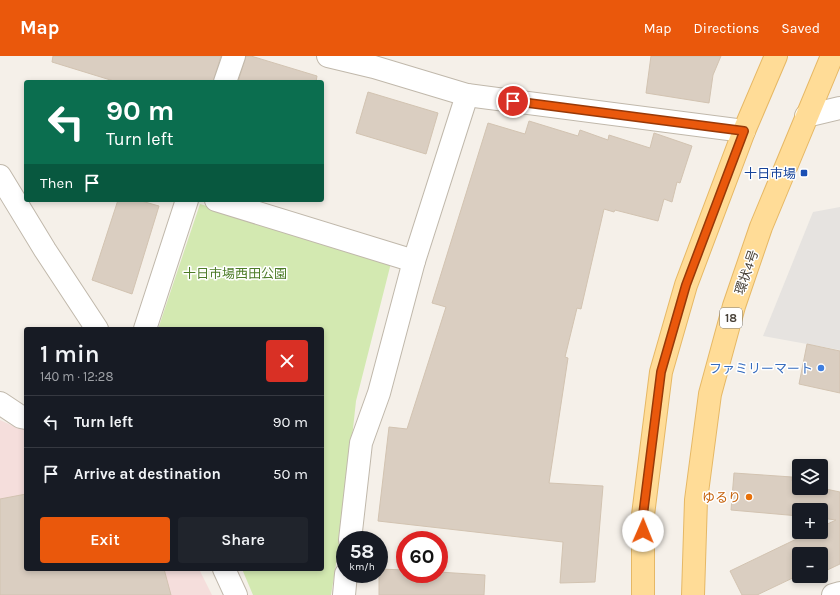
<!DOCTYPE html>
<meta charset="utf-8">
<style>
:root{--surface:#171b24;--page:#20242c;--text:#f1f3f6;--muted:#9ea1a6;--line:#363941;--accent:#ea580c}
body{margin:0;font-family:Karla,"Noto Sans JP",sans-serif;background:var(--page);color:var(--text);height:100vh;display:flex;flex-direction:column;font-size:15px;white-space:nowrap}
*{box-sizing:border-box;margin:0}
p{font-size:13px;color:var(--muted)}
.icon{flex:none;width:22px;height:22px;fill:none;stroke:currentColor;stroke-width:2;stroke-linecap:round;stroke-linejoin:round}
.map{position:relative;flex:1;overflow:hidden}
.drawer{position:absolute;left:24px;top:271px;width:300px;height:244px;display:flex;flex-direction:column;background:var(--surface);border-radius:4px;box-shadow:0 2px 6px #0003}
.drawer>*{flex:none}
.hud{position:absolute;left:24px;top:24px;width:300px;height:122px;border-radius:4px;box-shadow:0 2px 6px #0003;background:#0b6e4f;color:#fff;overflow:hidden}
.fabs{position:absolute;left:792px;top:403px;display:grid;gap:8px}
.fabs a{display:grid;place-items:center;width:36px;height:36px;border-radius:4px;background:var(--surface);box-shadow:0 2px 6px #0003;font-size:20px}
.speed{position:absolute;left:336px;top:475px;display:flex;gap:8px;font-size:20px;font-weight:700;text-align:center}
.speed>*{display:grid;place-content:center;width:52px;height:52px;border-radius:50%;background:var(--surface);box-shadow:0 2px 6px #0003;line-height:1}
.speed small{font-size:10px;font-weight:400}
.speed .limit{border:6px solid #d22;background:#fff;color:#111}
.pin{position:absolute;display:grid;place-items:center;width:34px;height:34px;color:#fff;margin:-17px;border:2px solid #fff;border-radius:50%;box-shadow:0 1px 4px #0007}
.me{position:absolute;width:44px;margin:-22px;rotate:1deg;stroke-linejoin:round;filter:drop-shadow(0 0 3px #0008)}
.turn{display:flex;align-items:center;gap:14px;height:84px;padding:0 16px;font-size:18px}
.turn .icon{width:52px;height:52px;stroke-width:2.5}
.turn b{display:block;font-size:28px;line-height:34px}
.then{display:flex;align-items:center;height:38px;padding:0 16px;background:#0003;gap:8px;font-size:15px}
.round{display:grid;place-items:center;flex:none;width:42px;height:42px;border-radius:4px;background:var(--page)}
.summary{display:flex;align-items:center;justify-content:space-between;height:68px;padding:0 16px}
h1{font-size:24px;font-weight:600;line-height:30px}
.action{display:flex;gap:8px;margin-top:auto;padding:8px 16px}
.action a{flex:1;height:46px;border-radius:4px;background:var(--accent);color:#fff;font-size:16px;font-weight:600;line-height:46px;text-align:center}
.action a+a{background:var(--page);color:var(--text)}
ul{padding:0;list-style:none}
li{display:flex;align-items:center;gap:12px;height:52px;padding:0 16px;border-top:1px solid var(--line)}
li div{flex:1}
li b{display:block;font-size:15px}
li em{font-style:normal}
header{display:flex;align-items:center;gap:24px;box-sizing:border-box;height:56px;padding:0 20px;background:var(--accent);color:#fff}
header strong{font-size:19px}
nav{display:flex;gap:22px;margin-inline-start:auto;font-size:14px}
.map>svg:first-child{display:block}
</style>
<header>
<strong>Map</strong>
<nav><a>Map</a><a>Directions</a><a>Saved</a></nav>
</header>
<div class="map">
<svg width="840" height="539" viewBox="0 0 840 539">
<rect width="100%" height="100%" fill="#f5f0e9"/>
<polygon fill="#f5dedc" points="0,364 13,370 26,373 26,513 199,513 212,539 0,539"/>
<polygon fill="#d3e9b1" points="200,148 391,207 356,345 343,465 331,539 253,539 242,513 322,513 322,273 158,273"/>
<polygon fill="#e6e3e0" points="840,151 840,294 763,280 813,156"/>
<g fill="#dacec1" stroke="#d2c3b1">
<polygon points="53,0 221,0 213,26 117,26 52,6"/>
<polygon points="246,0 251,0 317,20 316,26 238,26"/>
<polygon points="651,0 721,0 713,19 709,47 646,37"/>
<polygon points="368,36 438,57 426,98 356,77"/>
<polygon points="529,65 578,80 580,74 608,84 609,79 650,92 654,77 692,90 680,127 677,126 672,146 664,143 658,165 615,154 614,156 604,153 581,253 577,252 565,301 568,302 549,427 603,430 595,526 560,527 563,486 378,465 389,371 407,373 446,251 432,247 488,67 525,78"/>
<polygon points="118,144 138,144 159,150 132,238 92,224"/>
<polygon points="807,288 840,295 840,337 799,328"/>
<polygon points="734,417 792,421 792,425 799,427 799,432 821,432 840,436 840,508 821,517 821,498 799,498 799,519 757,539 742,539 730,515 811,476 821,476 821,471 836,464 821,462 821,454 799,454 799,460 731,454"/>
<polygon points="26,438 26,513 164,513 171,539 0,539 0,443"/>
<polygon points="379,513 405,514 405,518 439,518 439,516 485,519 484,539 379,539"/>
</g>
<g fill="none" stroke-linecap="round" stroke-linejoin="round">
<g stroke="#c0b8ab" stroke-width="24">
<g id="minor">
<polyline points="328,0 374,11 467,39 744,75"/>
<polyline points="225,26 234,0"/>
<polyline points="806,60 840,52"/>
<polyline points="0,120 45,194 97,273"/>
<polyline points="216,144 414,205"/>
<polyline points="145,273 187,144"/>
<polyline points="0,347 21,361 26,362"/>
<polyline points="350,484 361,387 379,337 414,205 467,39"/>
<polyline points="224,513 236,539"/>
<polyline points="344,539 346,518"/>
<polyline points="833,539 840,537"/>
</g>
</g>
<g stroke="#e6b865" stroke-width="24">
<g id="primary">
<polyline points="643,539 643,459 661,316 686,229 744,75 776,0"/>
<polyline points="693,539 696,444 710,338 734,250 761,171 832,0"/>
</g>
</g>
<use href="#minor" stroke="#fff" stroke-width="22"/>
<use href="#primary" stroke="#ffdc97" stroke-width="22"/>
</g>
<g fill="none" stroke-linecap="round" stroke-linejoin="round">
<g stroke="#983908" stroke-width="10">
<polyline id="route" points="513,45 744,75 686,229 661,316 643,459 643,475"/>
</g>
<use href="#route" stroke="#ea580c" stroke-width="7"/>
</g>
<rect fill="#1a4fb4" stroke="#fff" stroke-width="1.5" x="800" y="113" width="8" height="8" rx="2"/>
<circle fill="#3f7fe0" stroke="#fff" stroke-width="1.5" cx="821" cy="312" r="4"/>
<circle fill="#e8710a" stroke="#fff" stroke-width="1.5" cx="749" cy="441" r="4"/>
<g text-anchor="middle" stroke-width="3" stroke-linejoin="round" paint-order="stroke">
<rect fill="#fff" stroke="#7f7a73" stroke-width="1" x="720" y="252" width="22" height="20" rx="3"/>
<g font-size="12" font-weight="bold" fill="#484137">
<text x="731" y="266">18</text>
</g>
<g font-size="13" fill="#164399" stroke="#fff" text-anchor="end">
<text x="796" y="122">十日市場</text>
</g>
<g font-size="13" fill="#484137" stroke="#fff">
<text transform="translate(746 216) rotate(-71)" y="5">環状4号</text>
</g>
<g font-size="13" fill="#4d7c28" stroke="#fff">
<text x="235" y="222">十日市場西田公園</text>
</g>
<g font-size="13" fill="#366cbe" stroke="#fff" text-anchor="end">
<text x="813" y="317">ファミリーマート</text>
</g>
<g font-size="13" fill="#c56008" stroke="#fff" text-anchor="end">
<text x="741" y="446">ゆるり</text>
</g>
</g>
</svg>
<div class="fabs">
<a><svg class="icon" aria-label="layers" viewBox="0 0 24 24"><path d="M12 4l9 5-9 5-9-5zM3 14l9 5 9-5"/></svg></a>
<a>+</a>
<a>−</a>
</div>
<div class="speed"><div>58<small>km/h</small></div><div class="limit">60</div></div>
<div class="pin" style="left:513px;top:45px;background:#d93025"><svg class="icon" aria-label="arrive" viewBox="0 0 24 24"><path d="M6 21V4h12l-3 4 3 4H6"/></svg></div>
<svg class="me" style="left:643px;top:475px" viewBox="-20 -20 40 40"><circle r="19" fill="#fff"/><path d="M0-13L10 11 0 6-10 11z" fill="#ea580c"/></svg>
<div class="hud">
<div class="turn"><svg class="icon" aria-label="left" viewBox="0 0 24 24"><path d="M17 20v-9H6M10 6l-5 5 5 5"/></svg><div><b>90 m</b>Turn left</div></div>
<div class="then">Then<svg class="icon" aria-label="arrive" viewBox="0 0 24 24"><path d="M6 21V4h12l-3 4 3 4H6"/></svg></div>
</div>
<section class="drawer">
<div class="summary"><div><h1>1 min</h1><p>140 m · 12:28</p></div><a class="round" style="background:#d93025;color:#fff"><svg class="icon" aria-label="close" viewBox="0 0 24 24"><path d="M6 6l12 12M18 6L6 18"/></svg></a></div>
<ul>
<li><svg class="icon" aria-label="left" viewBox="0 0 24 24"><path d="M17 20v-9H6M10 6l-5 5 5 5"/></svg><div><b>Turn left</b></div><em>90 m</em></li>
<li><svg class="icon" aria-label="arrive" viewBox="0 0 24 24"><path d="M6 21V4h12l-3 4 3 4H6"/></svg><div><b>Arrive at destination</b></div><em>50 m</em></li>
</ul>
<div class="action"><a>Exit</a><a>Share</a></div>
</section>
</div>
